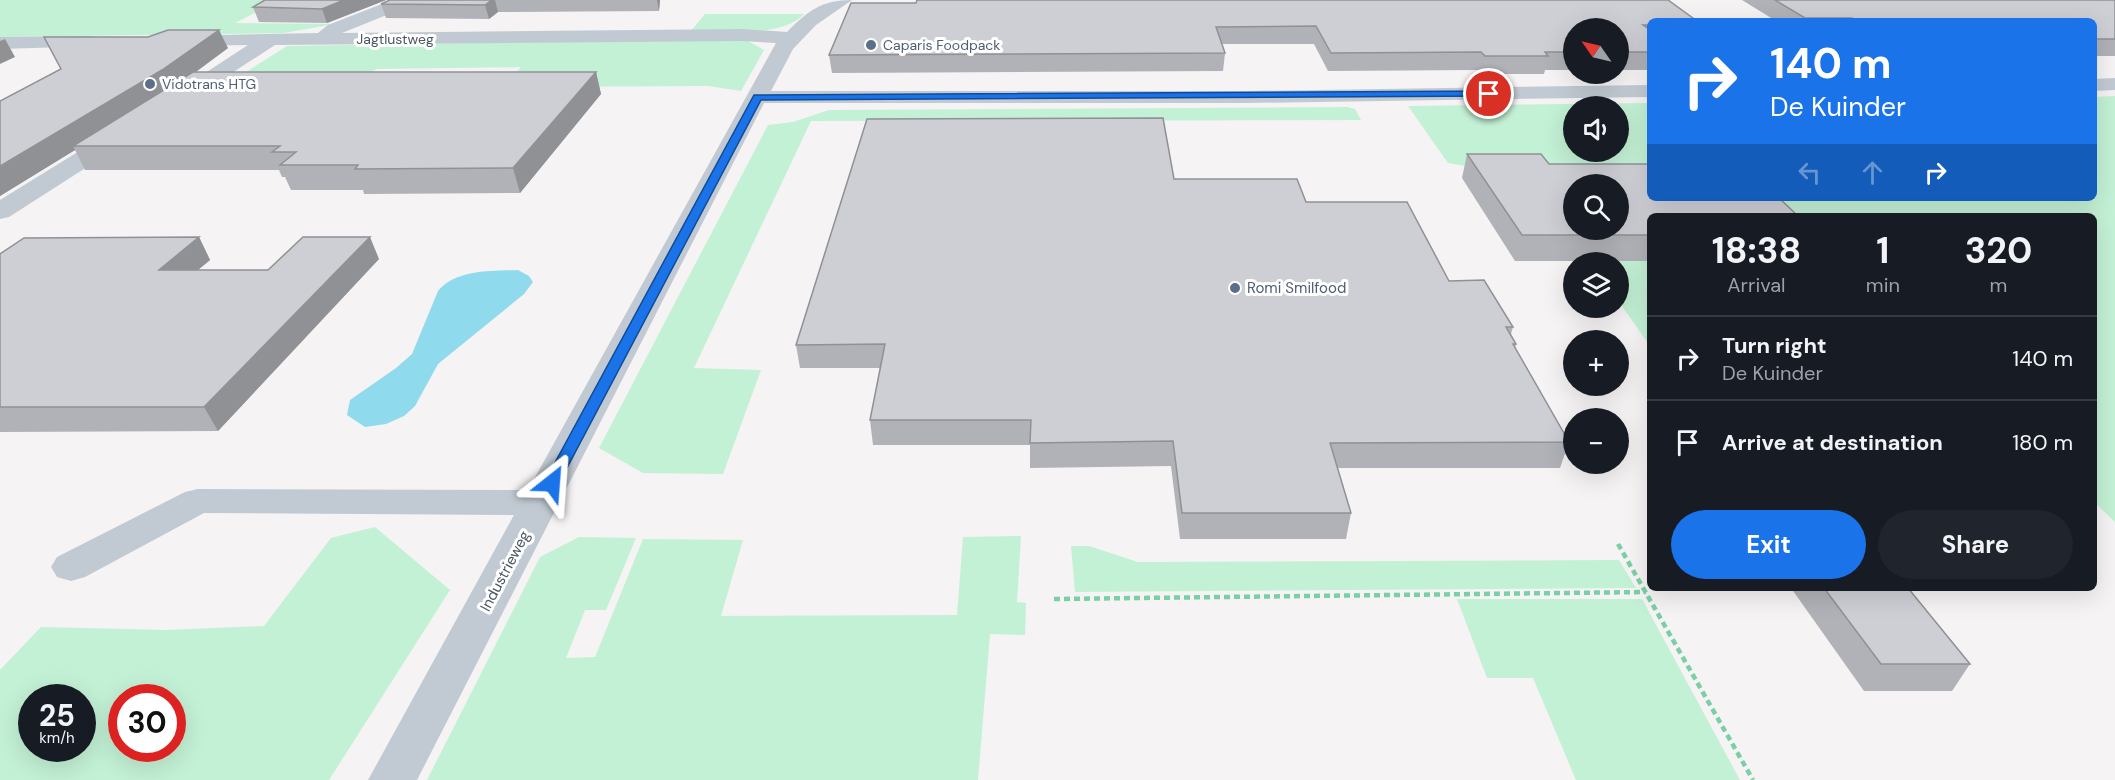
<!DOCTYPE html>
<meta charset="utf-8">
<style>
:root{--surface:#171b24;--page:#20242c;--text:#f1f3f6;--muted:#9ea1a6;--line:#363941;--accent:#1a73e8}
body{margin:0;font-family:"DM Sans",sans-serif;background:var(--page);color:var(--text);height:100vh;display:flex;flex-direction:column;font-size:22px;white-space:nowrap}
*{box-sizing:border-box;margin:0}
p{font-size:20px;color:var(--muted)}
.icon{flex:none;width:33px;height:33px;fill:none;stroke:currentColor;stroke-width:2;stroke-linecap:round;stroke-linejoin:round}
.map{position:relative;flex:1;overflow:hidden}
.panel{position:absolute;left:1647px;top:213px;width:450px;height:378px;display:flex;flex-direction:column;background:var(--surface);border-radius:9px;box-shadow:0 6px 24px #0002}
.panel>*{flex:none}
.guide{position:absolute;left:1647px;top:18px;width:450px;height:183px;border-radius:9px;box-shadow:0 6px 24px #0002;background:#1a73e8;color:#fff;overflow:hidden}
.needle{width:39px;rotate:304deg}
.fabs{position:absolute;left:1563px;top:18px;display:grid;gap:12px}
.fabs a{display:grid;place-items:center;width:66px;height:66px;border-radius:50%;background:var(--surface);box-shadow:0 6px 24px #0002;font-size:30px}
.speed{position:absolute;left:18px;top:684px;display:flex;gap:12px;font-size:30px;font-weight:700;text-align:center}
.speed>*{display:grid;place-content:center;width:78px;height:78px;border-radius:50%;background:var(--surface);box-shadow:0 6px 24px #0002;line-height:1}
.speed small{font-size:15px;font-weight:400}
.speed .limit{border:9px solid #d22;background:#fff;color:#111}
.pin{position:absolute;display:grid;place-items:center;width:51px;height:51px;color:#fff;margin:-26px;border:3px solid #fff;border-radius:50%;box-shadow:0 2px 6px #0007}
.me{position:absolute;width:66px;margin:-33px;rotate:28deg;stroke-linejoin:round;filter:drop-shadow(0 0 4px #0008)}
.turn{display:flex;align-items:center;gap:21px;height:126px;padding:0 24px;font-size:27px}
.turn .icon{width:78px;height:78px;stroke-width:2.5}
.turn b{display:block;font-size:42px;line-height:51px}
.lanes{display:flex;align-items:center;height:57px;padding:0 24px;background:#0003;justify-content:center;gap:30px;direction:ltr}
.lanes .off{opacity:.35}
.eta{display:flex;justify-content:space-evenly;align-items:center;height:102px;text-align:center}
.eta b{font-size:36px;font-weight:700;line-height:42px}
.cta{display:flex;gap:12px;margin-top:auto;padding:12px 24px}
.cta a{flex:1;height:69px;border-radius:36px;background:var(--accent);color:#fff;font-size:24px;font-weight:700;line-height:69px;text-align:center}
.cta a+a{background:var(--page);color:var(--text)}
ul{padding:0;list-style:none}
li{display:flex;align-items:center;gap:18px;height:84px;padding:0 24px;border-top:2px solid var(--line)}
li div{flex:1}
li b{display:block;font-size:22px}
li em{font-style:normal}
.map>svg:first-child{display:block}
</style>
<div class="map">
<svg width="2115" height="780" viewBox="0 0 2115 780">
<rect width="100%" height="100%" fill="#f5f3f3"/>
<g fill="#c3f1d5" fill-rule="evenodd">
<polygon points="0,0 280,0 235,23 335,24 284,33 0,37"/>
<path d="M705,14h99c-21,24 -82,17 -113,17z"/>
<polygon points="719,39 748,41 764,50 741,91 708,86 504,87 521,67 376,69 364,78 227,84 287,46"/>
<path d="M2115,96v426l-21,-20v-286h-444v130l-31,-44 -1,-40h-13l-26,-32h39v-46h-44l-126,-21 -40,-57 242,-3v95h444v-101zM1574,106h44v46h-44z"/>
<polygon points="1347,107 1355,109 1361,120 811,121 694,368 761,370 723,474 643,473 599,448 768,125 793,122 829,110"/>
<path d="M375,527l75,63 -121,190h-329v-110l41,-43 126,3 97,-4 67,-88zM32,698h50v50h-50zM122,698h50v50h-50z"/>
<polygon points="1021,536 1017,602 1026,603 1025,635 990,634 978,780 427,780 540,557 579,537 636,538 606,610 585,610 566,658 595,657 643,539 743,540 721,616 957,615 963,537"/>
<polygon points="1071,546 1089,546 1138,562 1619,560 1636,588 1075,592"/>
<polygon points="1457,599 1642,599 1740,780 1576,780 1533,678 1487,678"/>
</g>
<path fill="#90daee" d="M518,270l11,6 4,6 -9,12 -86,70 -23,42 -11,10 -18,8 -21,3 -18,-12 3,-15 46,-32 16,-14 26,-63c18,-22 54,-20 80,-21z"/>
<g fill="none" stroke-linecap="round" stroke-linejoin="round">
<g stroke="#7ad0a6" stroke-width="4.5" stroke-dasharray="6 4" stroke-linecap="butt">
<polyline points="1618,544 1753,780"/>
<polyline points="1054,599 1646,592"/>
</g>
<g fill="#c1cad2" fill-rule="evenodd">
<path d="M392,0h25l-3,4 -72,29 400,-4 45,3c21,-21 34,-32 65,-32l-36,25 -23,24 -22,42h474l405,-6v12l-405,6h-481l-347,677h-49l146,-265 -310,-2 -119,64 -14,4 -14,-4 -6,-10 6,-10 128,-65 13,-3 330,1 248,-447 -34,-2 -467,4 -86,56h-16l-3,-5 78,-51 -68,1 -7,-2 -3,-4 3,-4 145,-3 10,-8z"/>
<polygon points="92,36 102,42 99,46 0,49 0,37"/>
<polygon points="2115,78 2115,90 2094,91 2094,79"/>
<polygon points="118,130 126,132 130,137 126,142 9,217 0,219 0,200 110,132"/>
</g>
</g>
<g fill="#b0b2b7">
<polygon points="265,0 386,0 327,23 259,22 253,7"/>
<polygon points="390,0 660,0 659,11 498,12 489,19 386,18 381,4"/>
<polygon points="1742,0 2115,0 2115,56 2094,56 2094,21 1776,21"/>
<polygon points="916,3 1650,21 1650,70 1618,70 1618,28 1574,28 1574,70 1545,70 1544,74 1481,74 1477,70 1328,71 1314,44 1222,44 1225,53 1223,71 832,73 829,55"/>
<polygon points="228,48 196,72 596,72 601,94 520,193 364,194 363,190 291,190 285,177 282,177 279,170 85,170 75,150 0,196 0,101"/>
<polygon points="1467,154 1549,164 1650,216 1650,261 1515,261 1462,178"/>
<polygon points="1174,179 1306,202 1449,281 1513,327 1511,334 1516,344 1515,348 1569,442 1560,468 1337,468 1351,513 1346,539 1180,539 1171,466 1030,468 1030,445 873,445 870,420 880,368 800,368 796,345"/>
<polygon points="199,237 210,260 198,270 268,270 379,259 218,431 0,432 0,254"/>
<polygon points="1791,588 1908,588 1970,664 1952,691 1864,691"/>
</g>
<g fill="#909195">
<polygon points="344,0 386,0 327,23 322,9"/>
<polygon points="492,0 495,0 498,12 489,19 485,5"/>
<polygon points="657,0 660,0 659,11"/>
<polygon points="219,30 228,48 171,90 73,146 75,150 0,196 0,166"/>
<polygon points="5,39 15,57 0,64 0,41"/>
<polygon points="596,72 601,94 520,193 513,168"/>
<polygon points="199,237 210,260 171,292 159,270"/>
<polygon points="370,237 379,259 218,431 204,407"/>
</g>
<g fill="#cdcfd5" stroke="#909195" stroke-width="1.5" fill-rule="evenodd">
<polygon points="265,0 344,0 322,9 253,7"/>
<polygon points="390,0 492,0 485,5 381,4"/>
<polygon points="917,0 1668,0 1697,21 1650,21 1650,25 1643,25 1650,30 1650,52 1618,52 1618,28 1574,28 1574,52 1545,52 1548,56 1485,56 1481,52 1331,53 1316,26 1216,27 1225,53 829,55 851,3 916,3"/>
<polygon points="1775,0 2115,0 2115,39 2094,39 2094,21 1858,21 1852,18 1805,18"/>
<polygon points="168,30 219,30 162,70 0,166 0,101 61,69 44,37 148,37"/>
<polygon points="193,72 596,72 513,168 355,169 358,165 280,165 296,152 272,152 280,146 73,146"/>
<polygon points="1163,118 1174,179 1297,179 1306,202 1407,202 1449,281 1484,280 1513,327 1506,327 1516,344 1513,344 1569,442 1330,443 1351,513 1182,513 1173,441 1030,443 1031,420 870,420 885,344 796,345 867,119"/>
<path d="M1467,154h74l8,10h101v34h129l19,18h-148v19h-128zM1574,184h44v46h-44z"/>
<polygon points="199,237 159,270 268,270 303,237 370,237 204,407 0,407 0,254 24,238"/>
<polygon points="1824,588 1908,588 1970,664 1881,664"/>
</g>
<polygon fill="#1a73e8" stroke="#114b97" stroke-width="1.5" points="1489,91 1494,94 1492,96 761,100 559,483 552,488 544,483 754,95"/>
<g fill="#5c6f8a" stroke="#fff" stroke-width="2">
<circle cx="871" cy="45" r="6"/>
<circle cx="150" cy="84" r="6"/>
<circle cx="1235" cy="288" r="6"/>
</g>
<g text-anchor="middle" stroke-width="6" stroke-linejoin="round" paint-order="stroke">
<g font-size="14" fill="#4a5661" stroke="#fff">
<text x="395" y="44">Jagtlustweg</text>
</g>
<g font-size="14" fill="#4e5e75" stroke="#fff" text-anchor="start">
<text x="883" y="50">Caparis Foodpack</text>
<text x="162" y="89">Vidotrans HTG</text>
</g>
<g font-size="15" fill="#4e5e75" stroke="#fff" text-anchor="start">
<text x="1247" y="293">Romi Smilfood</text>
</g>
<g font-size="15" fill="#4a5661" stroke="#fff">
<text transform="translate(505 571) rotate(-62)" y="5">Industrieweg</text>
</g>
</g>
</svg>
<div class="fabs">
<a><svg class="needle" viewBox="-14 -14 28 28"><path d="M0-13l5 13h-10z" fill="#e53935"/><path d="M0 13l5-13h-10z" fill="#9ea1a6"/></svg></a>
<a><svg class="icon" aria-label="sound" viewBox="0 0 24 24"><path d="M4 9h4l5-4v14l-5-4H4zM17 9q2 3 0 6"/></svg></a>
<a><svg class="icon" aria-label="search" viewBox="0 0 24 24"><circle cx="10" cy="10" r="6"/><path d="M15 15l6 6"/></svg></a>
<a><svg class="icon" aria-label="layers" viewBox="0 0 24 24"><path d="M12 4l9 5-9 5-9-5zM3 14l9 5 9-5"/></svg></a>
<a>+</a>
<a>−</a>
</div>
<div class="speed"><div>25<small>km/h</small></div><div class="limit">30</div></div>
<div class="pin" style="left:1489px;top:94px;background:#d93025"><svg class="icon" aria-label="arrive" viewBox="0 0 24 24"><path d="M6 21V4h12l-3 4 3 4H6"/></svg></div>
<svg class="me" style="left:552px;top:483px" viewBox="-20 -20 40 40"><path d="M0-17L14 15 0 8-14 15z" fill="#1a73e8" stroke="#fff" stroke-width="4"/></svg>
<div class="guide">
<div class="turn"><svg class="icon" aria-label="right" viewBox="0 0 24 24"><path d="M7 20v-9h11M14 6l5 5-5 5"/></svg><div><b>140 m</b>De Kuinder</div></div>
<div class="lanes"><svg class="icon off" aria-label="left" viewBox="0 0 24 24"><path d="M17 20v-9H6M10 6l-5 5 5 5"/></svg><svg class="icon off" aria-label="ahead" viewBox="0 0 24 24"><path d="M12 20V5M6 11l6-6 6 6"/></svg><svg class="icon" aria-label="right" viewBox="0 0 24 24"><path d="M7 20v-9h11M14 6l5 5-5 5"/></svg></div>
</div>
<section class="panel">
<div class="eta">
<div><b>18:38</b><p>Arrival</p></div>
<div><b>1</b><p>min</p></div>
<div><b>320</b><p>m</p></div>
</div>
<ul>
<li><svg class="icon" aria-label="right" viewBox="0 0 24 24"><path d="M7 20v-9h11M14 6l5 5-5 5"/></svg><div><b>Turn right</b><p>De Kuinder</p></div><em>140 m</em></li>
<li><svg class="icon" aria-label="arrive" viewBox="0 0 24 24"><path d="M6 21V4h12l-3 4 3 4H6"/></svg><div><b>Arrive at destination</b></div><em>180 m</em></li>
</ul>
<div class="cta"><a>Exit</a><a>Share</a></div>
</section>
</div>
